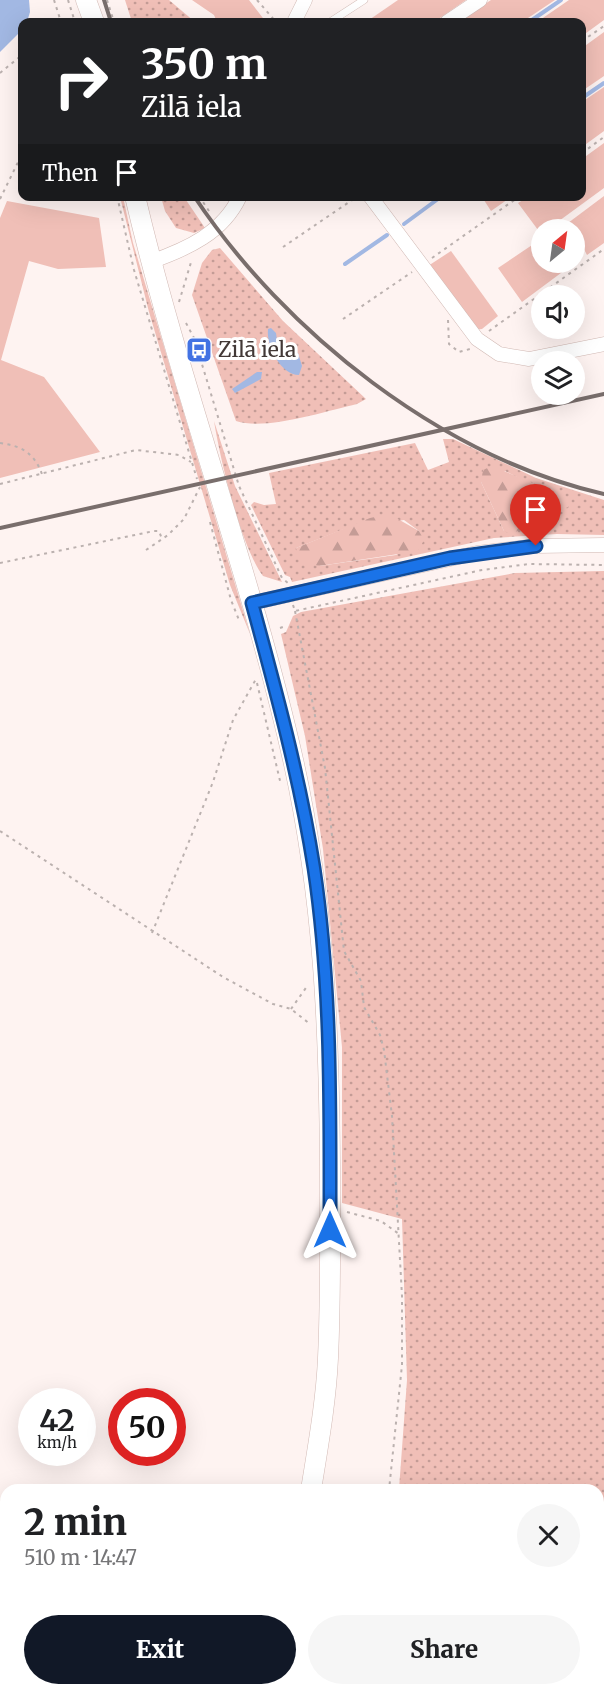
<!DOCTYPE html>
<meta charset="utf-8">
<style>
:root{--surface:#fff;--page:#f6f6f6;--text:#202124;--muted:#757577;--accent:#111827}
body{margin:0;font-family:Merriweather,serif;background:var(--page);color:var(--text);height:100vh;display:flex;flex-direction:column;font-size:22px;white-space:nowrap}
*{box-sizing:border-box;margin:0}
p{font-size:20px;color:var(--muted)}
.icon{flex:none;width:33px;height:33px;fill:none;stroke:currentColor;stroke-width:2;stroke-linecap:round;stroke-linejoin:round}
.map{position:relative;flex:1;overflow:hidden}
.panel{position:absolute;left:0px;top:1484px;width:604px;height:212px;display:flex;flex-direction:column;background:var(--surface);border-radius:18px 18px 0 0;box-shadow:0 6px 24px #0002}
.panel>*{flex:none}
.banner{position:absolute;left:18px;top:18px;width:568px;height:183px;border-radius:12px;box-shadow:0 6px 24px #0002;background:#202124;color:#fff;overflow:hidden}
.needle{width:39px;rotate:29deg}
.tools{position:absolute;left:531px;top:219px;display:grid;gap:12px}
.tools a{display:grid;place-items:center;width:54px;height:54px;border-radius:50%;background:var(--surface);box-shadow:0 6px 24px #0002;font-size:30px}
.speed{position:absolute;left:18px;top:1388px;display:flex;gap:12px;font-size:30px;font-weight:700;text-align:center}
.speed>*{display:grid;place-content:center;width:78px;height:78px;border-radius:50%;background:var(--surface);box-shadow:0 6px 24px #0002;line-height:1}
.speed small{font-size:15px;font-weight:400}
.speed .limit{border:9px solid #d22;background:#fff;color:#111}
.pin{position:absolute;display:grid;place-items:center;width:51px;height:51px;color:#fff;margin:-62px -26px;border-radius:50% 50% 50% 0;rotate:-45deg;box-shadow:0 0 6px #0007}
.pin .icon{rotate:45deg}
.me{position:absolute;width:66px;margin:-33px;rotate:0deg;stroke-linejoin:round;filter:drop-shadow(0 0 4px #0008)}
.turn{display:flex;align-items:center;gap:21px;height:126px;padding:0 24px;font-size:27px}
.turn .icon{width:78px;height:78px;stroke-width:2.5}
.turn b{display:block;font-size:42px;line-height:51px}
.then{display:flex;align-items:center;height:57px;padding:0 24px;background:#0003;gap:12px;font-size:22px}
.round{display:grid;place-items:center;flex:none;width:63px;height:63px;border-radius:32px;background:var(--page)}
.headline{display:flex;align-items:center;justify-content:space-between;height:102px;padding:0 24px}
h1{font-size:36px;font-weight:800;line-height:45px}
.action{display:flex;gap:12px;margin-top:auto;padding:12px 24px}
.action a{flex:1;height:69px;border-radius:36px;background:var(--accent);color:#fff;font-size:24px;font-weight:800;line-height:69px;text-align:center}
.action a+a{background:var(--page);color:var(--text)}
.map>svg:first-child{display:block}
</style>
<div class="map">
<svg width="604" height="1694" viewBox="0 0 604 1694">
<defs>
<pattern id="grass-dots" width="8" height="8" patternUnits="userSpaceOnUse" patternTransform="scale(1.5)"><rect width="8" height="8" fill="#f0bfb7"/><path d="M2 2h.1M6 6h.1" fill="none" stroke="#c49c96" stroke-width="1.8" stroke-linecap="round"/></pattern>
<pattern id="forest-firs" width="22" height="20" patternUnits="userSpaceOnUse" patternTransform="scale(1.5)"><rect width="22" height="20" fill="#f0bfb7"/><path d="M5 1l3.5 6h-7zM16 11l3.5 6h-7z" fill="#c49c96"/></pattern>
</defs>
<rect width="100%" height="100%" fill="#fef3f1"/>
<g fill="url(#grass-dots)" fill-rule="evenodd">
<polygon points="125,0 169,0 195,22 132,22"/>
<polygon points="120,197 123,197 133,243 250,634 230,585 149,312"/>
<polygon points="161,197 184,197 205,228 194,233 176,228 165,211"/>
<path d="M220,248l63,73 83,78 -9,5c-31,7 -92,27 -121,17l-44,-126 10,-32 10,-13z"/>
<path d="M214,421l21,65 47,96 -19,-6c-22,-29 -43,-117 -49,-155z"/>
<path d="M443,439h10l83,39 68,22v35l-47,-1 -63,4 -202,44 -2,-5 -5,-2 -34,-70 3,-3 10,3 12,-1 -7,-31 146,-30 13,27 21,-8zM505,471l20,10 33,31 -27,11 -27,8 -23,-49zM404,520l15,11 4,9 -27,15 -77,11 -23,-18 48,-19z"/>
<polygon points="604,571 604,1694 359,1694 360,1689 598,1689 598,1490 399,1489 407,1380 402,1219 342,1203 342,1047 323,849 305,736 281,634 286,632 293,616 301,612 515,573"/>
</g>
<g fill="url(#forest-firs)">
<polygon points="492,466 562,495 570,502 568,507 511,534 504,531 481,482 483,470"/>
<path d="M389,514l30,17 5,9 -6,11 -99,15c-13,-3 -20,-4 -23,-18l74,-30z"/>
</g>
<g fill="#f0bfb7">
<polygon points="192,0 249,0 266,22 217,22 214,15"/>
<polygon points="398,0 466,0 434,22 366,22"/>
<polygon points="491,0 555,0 522,22 458,22"/>
<polygon points="569,0 604,0 604,20 582,36 582,22 537,22"/>
<polygon points="604,32 604,76 582,91 582,48"/>
<polygon points="604,87 604,131 582,147 582,102"/>
<polygon points="604,143 604,188 548,229 542,230 541,234 518,203 528,197 582,196 582,159"/>
<polygon points="604,196 604,243 587,255 574,230 568,223"/>
<polygon points="482,197 511,197 491,211"/>
<polygon points="7,201 99,218 106,267 58,269 29,261 1,360 44,377 100,452 0,478 0,218"/>
<polygon points="541,239 542,262 560,263 565,270 522,302 498,268"/>
<polygon points="451,251 498,316 482,329 474,330 428,266"/>
<polygon points="0,1652 6,1652 6,1689 30,1689 31,1694 0,1694"/>
</g>
<g fill="#a2b8e3">
<polygon points="0,0 29,0 30,12 27,22 22,22 22,30 0,52"/>
<path d="M268,329l3,-1 5,5 2,15 20,5 4,13 -3,9c-18,0 -33,-29 -31,-46z"/>
<polygon points="257,372 262,372 261,379 235,393 232,389"/>
</g>
<g fill="none" stroke-linecap="round" stroke-linejoin="round">
<g stroke="#a2b8e3" stroke-width="4">
<polyline points="529,22 561,0"/>
<polyline points="582,98 604,83"/>
<polyline points="404,224 442,196"/>
<polyline points="345,264 387,235"/>
</g>
<g stroke="#d1b9b4" stroke-width="8">
<polyline id="lane" points="330,22 364,0"/>
</g>
<g stroke="#d1b9b4" stroke-width="15">
<g id="street">
<polyline points="294,22 305,0"/>
<polyline points="447,22 480,0"/>
<polyline points="370,196 477,339 499,354 529,359 604,344"/>
<path d="M150,262c37,-13 73,-29 90,-66"/>
<polyline points="252,603 477,553 536,546 604,545"/>
</g>
</g>
<g stroke="#d1b9b4" stroke-width="21">
<g id="secondary">
<polyline points="86,0 94,22"/>
<path d="M135,196c45,192 116,376 159,568 30,138 35,262 36,402 0,64 1,128 -2,192 -2,44 -10,88 -17,132"/>
<polyline points="274,1694 275,1689"/>
</g>
</g>
<g stroke="#bbb1af" stroke-width="2" stroke-dasharray="3 4.5" stroke-linecap="butt">
<polyline points="54,0 61,22"/>
<polyline points="68,0 75,22"/>
<polyline points="107,0 114,22"/>
<polyline points="257,0 276,22"/>
<polyline points="582,41 604,26"/>
<polyline points="0,73 22,55"/>
<polyline points="582,153 604,137"/>
<polyline points="117,196 134,270 197,479"/>
<polyline points="199,196 211,214"/>
<polyline points="0,199 22,154"/>
<polyline points="283,247 358,196"/>
<polyline points="432,258 520,196"/>
<polyline points="179,302 192,259"/>
<polyline points="343,319 412,272"/>
<polyline points="448,320 449,344 459,352 470,349"/>
<polyline points="186,323 194,338 239,486 282,578 288,583"/>
<polyline points="489,331 604,249"/>
<path d="M0,443c22,3 34,10 42,31"/>
<polyline points="0,484 136,450 179,455 191,462"/>
<polyline points="210,522 231,600 239,620"/>
<polyline points="146,550 168,535 184,519 200,487"/>
<polyline points="0,563 154,531 159,531 162,539"/>
<polyline points="293,605 295,611 482,570 529,564 604,565"/>
<polyline points="295,611 325,768 344,951 361,981 364,1007 380,1035 384,1050 392,1116 402,1296 402,1365 389,1490"/>
<polyline points="280,628 283,627"/>
<polyline points="257,683 281,785"/>
<polyline points="0,831 223,977 273,1004 291,1009 310,1024"/>
<polyline points="152,933 213,782 233,720 256,679"/>
<polyline points="291,1009 308,985"/>
<polyline points="347,1212 381,1221 399,1234"/>
<polyline points="0,1621 6,1621"/>
<polyline points="36,1689 37,1694"/>
<polyline points="352,1694 353,1689"/>
</g>
<use href="#lane" stroke="#fff" stroke-width="7"/>
<use href="#street" stroke="#fff" stroke-width="14"/>
<use href="#secondary" stroke="#fff" stroke-width="20"/>
<g stroke="#796e6c" stroke-width="4">
<polyline points="104,0 111,22"/>
<path d="M194,196c91,137 248,261 410,298"/>
<polyline points="0,528 604,394"/>
</g>
</g>
<g fill="none" stroke-linecap="round" stroke-linejoin="round">
<g stroke="#114b97" stroke-width="15">
<path id="route" d="M330,1230c0,-120 2,-242 -16,-362 -14,-89 -38,-177 -62,-265l198,-45 86,-12"/>
</g>
<use href="#route" stroke="#1a73e8" stroke-width="10"/>
</g>
<defs>
<g id="bus-square" transform="scale(1.35)"><rect x="-9" y="-9" width="18" height="18" rx="4" fill="#4272e3" stroke="#fff"/><path d="M-5-6H5V4H4V6H2V4H-2V6H-4V4H-5ZM-3.5-4V0h7V-4ZM-3.5 1.2v1.5H-2V1.2ZM2 1.2v1.5H3.5V1.2Z" fill="#fff"/></g>
</defs>
<g fill-rule="evenodd">
<use href="#bus-square" x="199" y="350"/>
</g>
<g text-anchor="middle" stroke-width="6" stroke-linejoin="round" paint-order="stroke">
<g font-size="21" fill="#423836" stroke="#fff" text-anchor="start">
<text x="218" y="357">Zilā iela</text>
</g>
</g>
</svg>
<div class="tools">
<a><svg class="needle" viewBox="-14 -14 28 28"><path d="M0-13l5 13h-10z" fill="#e53935"/><path d="M0 13l5-13h-10z" fill="#757577"/></svg></a>
<a><svg class="icon" aria-label="sound" viewBox="0 0 24 24"><path d="M4 9h4l5-4v14l-5-4H4zM17 9q2 3 0 6"/></svg></a>
<a><svg class="icon" aria-label="layers" viewBox="0 0 24 24"><path d="M12 4l9 5-9 5-9-5zM3 14l9 5 9-5"/></svg></a>
</div>
<div class="speed"><div>42<small>km/h</small></div><div class="limit">50</div></div>
<div class="pin" style="left:536px;top:546px;background:#d93025"><svg class="icon" aria-label="arrive" viewBox="0 0 24 24"><path d="M6 21V4h12l-3 4 3 4H6"/></svg></div>
<svg class="me" style="left:330px;top:1230px" viewBox="-20 -20 40 40"><path d="M0-17L14 15 0 8-14 15z" fill="#1a73e8" stroke="#fff" stroke-width="4"/></svg>
<div class="banner">
<div class="turn"><svg class="icon" aria-label="right" viewBox="0 0 24 24"><path d="M7 20v-9h11M14 6l5 5-5 5"/></svg><div><b>350 m</b>Zilā iela</div></div>
<div class="then">Then<svg class="icon" aria-label="arrive" viewBox="0 0 24 24"><path d="M6 21V4h12l-3 4 3 4H6"/></svg></div>
</div>
<section class="panel">
<div class="headline"><div><h1>2 min</h1><p>510 m · 14:47</p></div><a class="round"><svg class="icon" aria-label="close" viewBox="0 0 24 24"><path d="M6 6l12 12M18 6L6 18"/></svg></a></div>
<div class="action"><a>Exit</a><a>Share</a></div>
</section>
</div>
